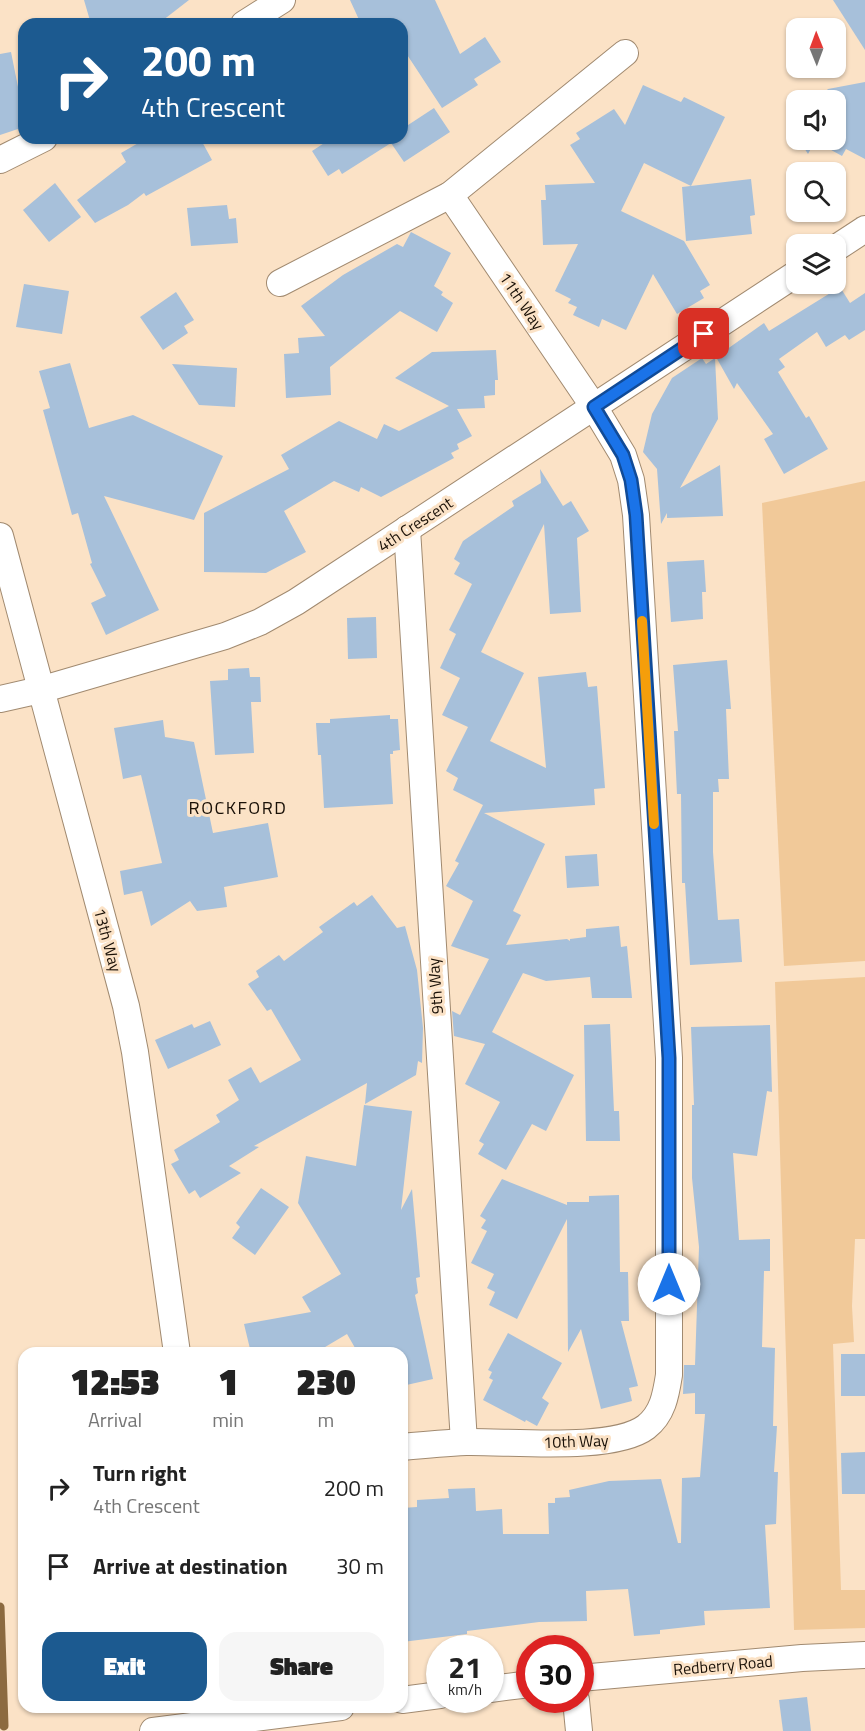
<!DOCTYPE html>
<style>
:root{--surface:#fff;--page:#f6f6f6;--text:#222;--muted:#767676;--accent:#1c5a90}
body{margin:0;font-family:"Titillium Web",sans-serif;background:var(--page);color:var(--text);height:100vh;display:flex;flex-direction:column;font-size:22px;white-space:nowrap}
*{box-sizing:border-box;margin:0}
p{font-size:20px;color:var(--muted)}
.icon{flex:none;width:33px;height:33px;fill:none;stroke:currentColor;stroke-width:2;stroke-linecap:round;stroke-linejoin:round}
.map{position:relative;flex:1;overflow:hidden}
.sheet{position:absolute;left:18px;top:1347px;width:390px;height:366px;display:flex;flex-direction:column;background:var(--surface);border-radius:18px;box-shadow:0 2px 4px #0004}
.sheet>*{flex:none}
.guide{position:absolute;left:18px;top:18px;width:390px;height:126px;border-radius:18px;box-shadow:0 2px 4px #0004;background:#1c5a90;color:#fff;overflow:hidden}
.needle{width:39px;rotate:359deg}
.tools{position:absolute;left:786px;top:18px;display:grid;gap:12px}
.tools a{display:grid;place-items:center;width:60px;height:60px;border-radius:12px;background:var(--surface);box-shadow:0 2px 4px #0004;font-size:30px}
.speed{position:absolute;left:426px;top:1635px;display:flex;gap:12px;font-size:30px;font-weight:700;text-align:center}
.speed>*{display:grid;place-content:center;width:78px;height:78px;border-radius:50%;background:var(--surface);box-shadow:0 2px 4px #0004;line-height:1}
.speed small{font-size:15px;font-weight:400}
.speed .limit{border:9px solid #d22;background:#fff;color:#111}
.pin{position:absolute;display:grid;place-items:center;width:51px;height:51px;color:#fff;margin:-26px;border-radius:12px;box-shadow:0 3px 9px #0006}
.me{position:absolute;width:66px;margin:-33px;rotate:0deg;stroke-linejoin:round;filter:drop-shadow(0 0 4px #0008)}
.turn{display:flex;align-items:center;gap:21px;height:126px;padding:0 24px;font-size:27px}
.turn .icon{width:78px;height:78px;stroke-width:2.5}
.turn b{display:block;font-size:42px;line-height:51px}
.eta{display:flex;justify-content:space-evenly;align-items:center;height:102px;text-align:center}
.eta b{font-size:36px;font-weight:800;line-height:42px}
.cta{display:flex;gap:12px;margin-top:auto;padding:12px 24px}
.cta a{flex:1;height:69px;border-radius:18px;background:var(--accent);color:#fff;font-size:24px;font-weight:800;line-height:69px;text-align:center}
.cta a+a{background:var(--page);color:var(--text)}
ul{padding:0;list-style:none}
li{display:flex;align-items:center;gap:18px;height:78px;padding:0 24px}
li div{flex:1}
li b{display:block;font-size:22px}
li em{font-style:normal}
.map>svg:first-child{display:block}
</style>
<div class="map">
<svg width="865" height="1731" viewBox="0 0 865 1731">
<rect width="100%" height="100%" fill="#fbe2c6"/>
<g fill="#f1c999">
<polygon points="865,481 865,961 784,966 762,503"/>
<polygon points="865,977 865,1239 855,1239 852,1306 854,1342 833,1344 841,1590 865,1590 865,1628 794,1630 775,982"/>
</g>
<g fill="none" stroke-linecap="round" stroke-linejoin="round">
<polyline stroke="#8c6a40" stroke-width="9" points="0,1607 4,1726"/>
</g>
<g fill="#a7c0da">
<polygon points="84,0 189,0 158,24 91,24"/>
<polygon points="350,0 435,0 460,54 485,37 501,62 474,79 478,85 442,108 402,47 402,24 361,24"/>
<polygon points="833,0 865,0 865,50"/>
<polygon points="11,52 24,117 24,127 0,135 0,54"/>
<polygon points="865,82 865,159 846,149 842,156 815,141 808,154 799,140 836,140 836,100 817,100 828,89"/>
<polygon points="643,85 681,102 684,97 725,117 691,186 644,163 621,211 684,241 710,285 700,291 704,298 677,314 653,274 626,330 602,319 599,327 573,315 577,307 568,303 571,299 555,291 578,244 543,245 541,200 546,200 545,185 595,183 570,145 580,139 576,133 614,109 625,125"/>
<polygon points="434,108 450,132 404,162 391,143 342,174 339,169 328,176 312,151 332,138 402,138 402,129"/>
<polygon points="147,138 200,138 212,160 146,196 144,193 128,205 95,223 77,200 126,162 121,153"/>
<polygon points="751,179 755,215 750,216 752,234 686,241 682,187"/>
<polygon points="55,183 81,217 49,242 23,210"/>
<polygon points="227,205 229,219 236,218 238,243 191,246 187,208"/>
<polygon points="411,232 451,253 434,286 443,292 441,295 453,303 437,332 400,311 330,367 331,395 286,398 284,354 299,353 298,338 325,336 301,306 343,275 397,244 403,247"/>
<polygon points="24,284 69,291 62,334 16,327"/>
<polygon points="840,287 850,303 865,293 865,330 849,340 845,335 826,347 817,332 779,359 785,367 778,372 806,418 809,416 828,449 784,474 764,439 773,434 737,383 734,389 716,357 764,323 769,331"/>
<polygon points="176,292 194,320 184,326 188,333 163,350 140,317"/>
<polygon points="496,350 498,380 495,380 495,395 484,396 485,408 457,409 472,436 457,444 459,449 451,453 454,458 381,497 361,487 359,492 334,481 284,511 306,552 266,573 204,572 204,513 289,469 281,455 339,421 377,439 384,424 399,431 449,406 395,378 432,352"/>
<polygon points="702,358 706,364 715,358 718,419 680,488 720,465 723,516 667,518 667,513 661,524 657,469 643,452 652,414 672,378"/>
<polygon points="70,363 89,428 133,415 223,456 194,520 104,496 159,610 106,635 91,603 106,596 90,564 92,563 78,513 72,515 43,410 50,408 39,371"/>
<polygon points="172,364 237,368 235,407 199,405"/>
<polygon points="540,469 563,506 571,501 589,531 577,538 581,612 550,614 544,524 481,652 524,673 490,741 546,768 538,677 586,672 588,687 597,686 605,788 594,789 595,805 484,813 545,844 513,911 521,915 506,945 567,939 570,941 570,939 586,937 586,929 619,926 621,947 627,946 632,998 592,998 590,977 546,981 523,973 492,1032 574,1075 546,1131 532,1124 506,1170 478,1154 484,1144 479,1141 500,1102 465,1084 485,1044 454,1036 452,1011 460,1015 489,959 451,946 473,901 446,886 459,863 455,861 483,805 453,790 458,778 446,771 468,727 442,715 460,678 440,668 456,634 449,630 472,584 454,574 460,563 454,559 463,541 514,506 512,501 541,483"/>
<polygon points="704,560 706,592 702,592 703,619 671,622 667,562"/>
<polygon points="376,617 377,658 348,659 347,618"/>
<polygon points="727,660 731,709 726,709 729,779 718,779 719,792 713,792 713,852 718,920 739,919 742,962 690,965 685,883 682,883 681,794 677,794 674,731 678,731 673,665"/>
<polygon points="249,668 250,677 260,677 261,702 251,702 254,753 215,755 210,681 228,680 228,669"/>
<polygon points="390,715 390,719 398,719 400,750 393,751 393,754 390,754 393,804 324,808 321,755 318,755 316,723 330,723 330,719"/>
<polygon points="163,720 165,737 194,742 213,833 268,823 278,877 224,887 227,907 197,911 190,901 151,926 142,891 124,895 120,871 162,863 141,775 123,779 114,728"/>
<polygon points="597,854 599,886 567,888 565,856"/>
<polygon points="372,895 397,928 405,926 417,970 423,1028 422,1063 418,1061 416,1075 365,1104 367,1083 254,1146 259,1147 229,1166 241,1173 200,1198 195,1190 189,1194 171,1164 179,1160 174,1150 220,1122 216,1115 239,1100 228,1080 251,1067 260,1083 301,1060 271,1009 267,1011 248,984 259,977 256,971 279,955 284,961 323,932 319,927 354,902 357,906"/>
<polygon points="210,1021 221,1045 168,1069 155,1040 192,1024 194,1028"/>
<polygon points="610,1024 614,1111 619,1111 620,1141 586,1141 584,1025"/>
<polygon points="770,1025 772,1092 767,1091 757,1156 733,1153 739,1240 770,1239 770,1271 764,1271 762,1347 775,1348 773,1426 777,1426 774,1472 778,1472 776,1524 765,1525 770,1608 704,1611 705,1625 660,1630 660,1634 634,1636 628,1589 586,1591 587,1621 539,1622 467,1631 467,1634 402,1642 402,1508 417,1507 417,1500 449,1498 448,1489 475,1488 476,1511 502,1509 503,1534 549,1534 548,1503 555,1503 555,1498 570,1497 569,1490 609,1481 661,1479 678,1543 681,1543 682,1478 700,1477 705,1414 695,1414 695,1393 683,1394 684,1365 695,1365 699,1247 692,1178 692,1105 694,1105 691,1027"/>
<polygon points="364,1105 412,1111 401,1210 412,1189 420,1277 416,1278 418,1293 415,1295 433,1379 402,1386 402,1353 358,1353 347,1334 315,1353 251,1353 244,1324 311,1312 302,1297 341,1274 298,1203 306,1156 356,1166"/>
<polygon points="502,1179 567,1205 567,1202 589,1202 589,1196 619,1195 620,1272 628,1272 629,1321 621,1321 638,1386 629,1388 632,1401 601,1409 581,1329 568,1352 567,1219 517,1319 489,1305 495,1292 487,1288 494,1274 471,1263 487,1231 481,1228 486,1220 480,1216"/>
<polygon points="261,1188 289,1207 255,1255 232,1238 240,1227 236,1223"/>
<polygon points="508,1333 562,1363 542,1398 549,1403 537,1426 526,1420 525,1422 483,1400 493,1380 489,1378 492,1372 488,1370"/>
<rect x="841" y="1354" width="24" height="42"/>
<polygon points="865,1452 865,1494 842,1494 841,1453"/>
<polygon points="807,1697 811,1731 783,1731 779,1700"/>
</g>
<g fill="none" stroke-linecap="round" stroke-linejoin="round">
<g stroke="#a18a70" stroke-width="28">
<g id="street">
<polyline points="244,24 282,0"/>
<polyline points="0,160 44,138"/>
<polyline points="836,248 865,229"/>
<polyline points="280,283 450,195 625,53"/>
<polyline points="407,529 464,1442"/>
<polyline points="0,536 126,1006 135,1052 177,1353"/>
<polyline points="0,699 40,690 225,636 260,622 296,602 796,274"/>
<path d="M402,1447c21,-2 43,-4 64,-5 43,-1 147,10 180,-15 17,-13 20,-33 23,-52v-317l-33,-543 -5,-35 -8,-25 -29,-48 -144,-212"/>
<polyline points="580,1678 802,1658 865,1655"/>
<polyline points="490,1689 530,1684"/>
<polyline points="402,1700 440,1695"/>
<polyline points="576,1700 579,1731"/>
<polyline points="153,1731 341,1707"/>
</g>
</g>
<use href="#street" stroke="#fff" stroke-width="26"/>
</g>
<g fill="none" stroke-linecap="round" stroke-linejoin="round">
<g stroke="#114b97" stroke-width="15">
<polyline id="route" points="669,1284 669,1058 636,515 631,480 623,455 594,407 704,334"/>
</g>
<use href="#route" stroke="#1a73e8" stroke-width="10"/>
<polyline stroke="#f59e0b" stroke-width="10" points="642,621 654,824"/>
</g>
<g text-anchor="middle" stroke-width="6" stroke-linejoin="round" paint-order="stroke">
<g font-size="16" fill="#191007" stroke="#fbe2c6">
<text transform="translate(522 301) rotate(56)" y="6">11th Way</text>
<text transform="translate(415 524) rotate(-33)" y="6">4th Crescent</text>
<text transform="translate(108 940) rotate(75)" y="6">13th Way</text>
<text transform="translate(435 986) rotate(-94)" y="6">9th Way</text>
<text transform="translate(576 1441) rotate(-2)" y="6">10th Way</text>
<text transform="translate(723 1665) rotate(-5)" y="6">Redberry Road</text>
</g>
<g font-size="18" letter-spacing="1.5" fill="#191007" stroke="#fbe2c6">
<text x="238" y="814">ROCKFORD</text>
</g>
</g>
</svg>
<div class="tools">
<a><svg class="needle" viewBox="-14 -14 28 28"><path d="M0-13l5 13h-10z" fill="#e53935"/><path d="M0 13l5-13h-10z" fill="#767676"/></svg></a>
<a><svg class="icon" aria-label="sound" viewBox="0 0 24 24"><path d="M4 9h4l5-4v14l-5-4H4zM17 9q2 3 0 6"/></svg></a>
<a><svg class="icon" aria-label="search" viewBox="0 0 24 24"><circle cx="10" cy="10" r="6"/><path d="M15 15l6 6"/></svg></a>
<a><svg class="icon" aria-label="layers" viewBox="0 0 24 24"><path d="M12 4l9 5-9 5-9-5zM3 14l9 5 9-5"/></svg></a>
</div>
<div class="speed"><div>21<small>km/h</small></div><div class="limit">30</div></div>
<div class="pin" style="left:704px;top:334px;background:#d93025"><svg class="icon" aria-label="arrive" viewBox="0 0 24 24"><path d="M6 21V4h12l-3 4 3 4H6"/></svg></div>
<svg class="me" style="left:669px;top:1284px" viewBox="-20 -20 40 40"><circle r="19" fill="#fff"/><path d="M0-13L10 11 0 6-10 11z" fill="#1a73e8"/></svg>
<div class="guide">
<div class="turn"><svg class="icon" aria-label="right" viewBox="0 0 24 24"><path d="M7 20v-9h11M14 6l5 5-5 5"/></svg><div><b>200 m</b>4th Crescent</div></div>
</div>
<section class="sheet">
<div class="eta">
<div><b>12:53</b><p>Arrival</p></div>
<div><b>1</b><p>min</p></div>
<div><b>230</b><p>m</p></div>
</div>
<ul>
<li><svg class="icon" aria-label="right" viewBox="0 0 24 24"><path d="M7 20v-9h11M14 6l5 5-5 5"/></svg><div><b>Turn right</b><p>4th Crescent</p></div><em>200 m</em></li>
<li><svg class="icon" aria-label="arrive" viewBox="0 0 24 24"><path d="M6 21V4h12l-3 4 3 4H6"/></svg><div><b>Arrive at destination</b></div><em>30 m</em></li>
</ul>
<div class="cta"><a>Exit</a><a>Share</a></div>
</section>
</div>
